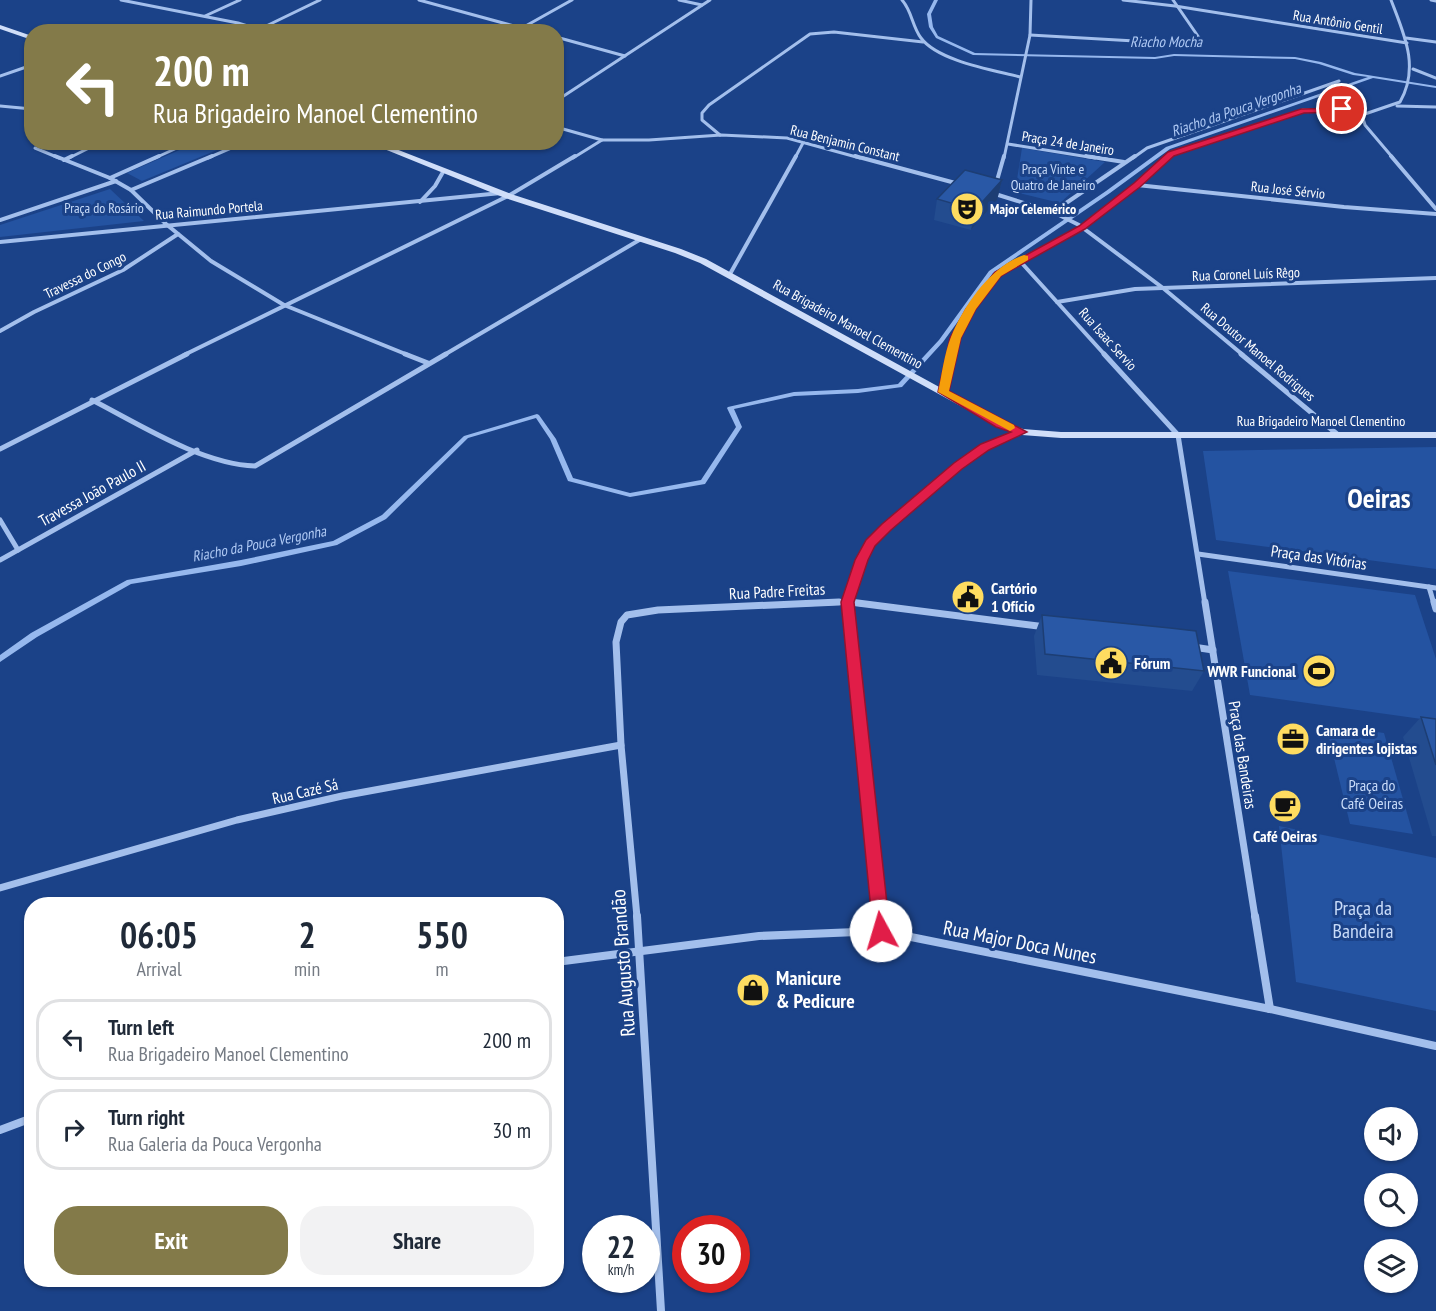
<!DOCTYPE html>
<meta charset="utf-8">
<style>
:root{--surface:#fff;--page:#f2f2f3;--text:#1f2937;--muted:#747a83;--line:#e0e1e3;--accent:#837a49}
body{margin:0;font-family:"PT Sans Narrow",sans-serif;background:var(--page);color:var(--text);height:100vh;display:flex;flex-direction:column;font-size:22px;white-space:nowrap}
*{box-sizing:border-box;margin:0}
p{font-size:20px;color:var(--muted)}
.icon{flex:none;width:33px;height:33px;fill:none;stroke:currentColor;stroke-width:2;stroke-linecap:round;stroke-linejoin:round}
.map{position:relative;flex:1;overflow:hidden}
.sheet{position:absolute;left:24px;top:897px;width:540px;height:390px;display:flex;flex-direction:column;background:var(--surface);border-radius:24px;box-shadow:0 2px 4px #0004}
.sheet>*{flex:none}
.banner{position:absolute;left:24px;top:24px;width:540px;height:126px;border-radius:24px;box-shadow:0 2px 4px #0004;background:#837a49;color:#fff;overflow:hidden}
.controls{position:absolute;left:1364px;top:1107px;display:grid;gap:12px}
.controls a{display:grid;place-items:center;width:54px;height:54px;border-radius:50%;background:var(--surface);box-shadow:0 2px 4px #0004;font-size:30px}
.speed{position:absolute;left:582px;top:1215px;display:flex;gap:12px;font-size:30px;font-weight:700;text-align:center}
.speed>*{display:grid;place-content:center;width:78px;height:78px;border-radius:50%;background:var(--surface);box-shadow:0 2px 4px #0004;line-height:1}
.speed small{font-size:15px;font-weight:400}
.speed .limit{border:9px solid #d22;background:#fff;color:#111}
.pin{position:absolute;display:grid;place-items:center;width:51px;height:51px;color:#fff;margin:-26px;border:3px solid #fff;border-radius:50%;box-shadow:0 2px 6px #0007}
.me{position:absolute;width:66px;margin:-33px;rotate:354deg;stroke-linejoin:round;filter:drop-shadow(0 0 4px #0008)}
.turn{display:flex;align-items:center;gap:21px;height:126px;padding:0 30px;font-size:27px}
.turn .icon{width:78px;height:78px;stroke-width:2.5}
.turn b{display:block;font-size:42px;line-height:51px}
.eta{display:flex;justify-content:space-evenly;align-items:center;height:102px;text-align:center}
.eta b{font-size:36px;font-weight:800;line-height:42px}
.primary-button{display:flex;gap:12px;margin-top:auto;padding:12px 30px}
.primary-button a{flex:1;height:69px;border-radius:24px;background:var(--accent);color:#fff;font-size:24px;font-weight:800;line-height:69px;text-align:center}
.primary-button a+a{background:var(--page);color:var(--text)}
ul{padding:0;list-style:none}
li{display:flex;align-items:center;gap:18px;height:81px;margin:0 12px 9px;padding:0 18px;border:3px solid var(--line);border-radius:24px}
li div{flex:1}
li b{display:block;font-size:22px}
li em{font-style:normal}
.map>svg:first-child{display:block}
</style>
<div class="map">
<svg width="1436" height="1311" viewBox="0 0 1436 1311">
<rect width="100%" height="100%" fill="#1b4288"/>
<g fill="#2453a1">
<polygon points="198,142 234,143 142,181 127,173"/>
<polygon points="1022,148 1105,162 1060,203 1015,192"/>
<polygon points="110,189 144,221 0,237 0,225"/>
<polygon points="1436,447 1436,569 1216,540 1203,451"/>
<polygon points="1228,571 1415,595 1436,659 1436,721 1250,695"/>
<polygon points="1326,725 1384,733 1413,834 1350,824"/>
<polygon points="1279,826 1436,858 1436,1011 1296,982"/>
</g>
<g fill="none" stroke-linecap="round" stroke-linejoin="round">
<polygon fill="#96b8ee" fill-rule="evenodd" points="934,0 938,0 931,14 933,27 938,36 975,53 1155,57 1174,54 1295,57 1321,62 1355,73 1436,86 1436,88 1373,78 1170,149 1110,193 993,273 943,342 902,387 858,393 794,396 734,409 742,427 705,484 630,497 568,481 550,439 536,418 468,438 386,519 337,545 241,566 131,584 37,637 0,662 0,655 31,633 127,580 241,560 333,541 382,515 464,436 537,414 539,415 556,439 573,478 630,493 701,480 736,427 727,408 728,407 794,392 858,389 898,384 939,340 989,271 1106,191 1166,147 1368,77 1353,75 1319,64 1295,59 1174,56 1155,59 973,55 936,38 929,27 927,14"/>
<g stroke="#a3bfec" stroke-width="3">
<polyline points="121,0 238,23 267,32"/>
<polyline points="419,0 536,32"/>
<polyline points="679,0 702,5"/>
<path d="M902,0c10,11 10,26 19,38 17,23 72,32 99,39"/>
<polyline points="1123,0 1175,6 1407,43"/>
<polyline points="1431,0 1436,1"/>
<polyline points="205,16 240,0"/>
<polyline points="522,28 572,0"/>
<polyline points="260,29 320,0"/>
<polyline points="1030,35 1170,43 1202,42 1173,0"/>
<polyline points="556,37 625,56"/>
<polyline points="1406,38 1436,42"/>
<polyline points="1413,69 1436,78"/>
<polyline points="0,76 32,65"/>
<polyline points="556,101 710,0"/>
<polyline points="0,106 32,109"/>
<polyline points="1397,106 1436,107"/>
<path d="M1362,115l38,-13c20,-35 4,-68 -9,-102"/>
<polyline points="1362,115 1365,125 1393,158"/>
<polyline points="556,127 602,140"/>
<polyline points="720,135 702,120 702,113 709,105 810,34 834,32 923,42"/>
<polyline points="1008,144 1095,158"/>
<polyline points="35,148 59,158"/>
<polyline points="69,158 101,142"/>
<polyline points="155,158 190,142"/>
<polyline points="208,158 245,142"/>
<polyline points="573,158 602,140 649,140 721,135 787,138 860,158"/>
<polyline points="795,158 804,141"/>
<polyline points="1004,158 1030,35 1031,0"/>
<polyline points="1133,158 1147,148 1339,81"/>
<polyline points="1167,158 1171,154 1303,110 1342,109 1362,115"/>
</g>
<g stroke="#a3bfec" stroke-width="4">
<polyline points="55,156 110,178 131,190 166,224 211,261 284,305 408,355"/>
<polyline points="855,156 959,184"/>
<polyline points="1086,156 1124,162"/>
<polyline points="1391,156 1436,209"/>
<polyline points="64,160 72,156"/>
<polyline points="110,178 159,156"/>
<polyline points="996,184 1004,156"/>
<polyline points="1137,185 1344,207 1436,214"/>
<polyline points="131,190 212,156"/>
<polyline points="992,193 1053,212 1079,225 1163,288 1243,355"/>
<polyline points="420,202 435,186 443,172"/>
<polyline points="1053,212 1135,156"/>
<polyline points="0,220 116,181"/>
<polyline points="0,242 501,193"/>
<polyline points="1019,260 1105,355"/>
<polyline points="730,274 796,156"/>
<polyline points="1057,302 1135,289 1436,278"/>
<polyline points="0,331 34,312 123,270 178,234"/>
<polyline points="184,355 508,196 575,156"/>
<polyline points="444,355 641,239"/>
<path d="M952,355c4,-23 29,-68 47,-82 26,-19 58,-29 85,-47 30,-21 58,-45 85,-70"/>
</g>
<g stroke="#a3bfec" stroke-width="5">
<polyline points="405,354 428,363"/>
<polyline points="1104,354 1178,435 1205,604"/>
<polyline points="1241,354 1337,434"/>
<polyline points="944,392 952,354"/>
<path d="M92,400c47,24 109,64 163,66l191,-112"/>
<polyline points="0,449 187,354"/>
<polyline points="0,520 18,550"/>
<polyline points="1198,554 1436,588"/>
<polyline points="0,560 197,450"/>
<polyline points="1429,587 1434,604"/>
<polyline points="804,604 847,602 862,604"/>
<polyline points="847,604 861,560 870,543 958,466 985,447 1022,432"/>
</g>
<g stroke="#a3bfec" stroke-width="7">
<polyline points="847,602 880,917"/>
<polyline points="850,602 1046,627"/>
<polyline points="1205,602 1255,917"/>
<polyline points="1434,602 1436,609"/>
<polyline points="1193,647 1213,650"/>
<polyline points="0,888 237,820 342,796 621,745"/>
<polyline points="637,917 621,745 616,642 621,622 627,615 658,610 839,602"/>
</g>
<g stroke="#a3bfec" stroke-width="8">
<polyline points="637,916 661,1311"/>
<polyline points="879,916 881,931"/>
<polyline points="1255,916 1270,1009"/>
<polyline points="556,962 759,936 881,931 1270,1009 1436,1046"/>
<polyline points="0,1130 32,1118"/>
</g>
<g fill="#d0def9" fill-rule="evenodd">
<polygon points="0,25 32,36 32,40 0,29"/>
<polygon points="367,142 378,142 511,194 681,249 706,259 1003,422 1023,429 1061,432 1436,432 1436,438 1061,438 1022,435 997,426 700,263 675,253 505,198"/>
</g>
</g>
<g fill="#234c8f">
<polygon points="1002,180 997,200 971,230 934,220 937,199"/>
<polygon points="1042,615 1204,671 1192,691 1037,675 1034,636"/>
<polygon points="1421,717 1436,719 1436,836 1432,836 1403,737"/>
</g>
<polygon fill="#1d3e74" points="1002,180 997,200 971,230 975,210"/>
<g fill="#2958a6" stroke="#1d3e74" stroke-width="1.5">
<polygon points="965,170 1002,180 975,210 937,199"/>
<polygon points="1042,615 1170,628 1196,631 1204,671 1045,654"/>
<polygon points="1421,717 1436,719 1436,765"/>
</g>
<polygon fill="#e11d48" stroke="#92132f" stroke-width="1.5" points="1344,108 1344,111 1342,112 1304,113 1174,156 1140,187 1085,229 1001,276 976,309 961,338 949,391 1027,432 989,450 962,469 891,530 875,546 868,560 854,602 890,931 887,937 881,939 875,937 873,931 841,602 855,560 866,540 882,524 954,463 981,444 1011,432 996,427 938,392 950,338 966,309 995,272 1079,226 1134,183 1168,152 1301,109"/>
<path fill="#f59e0b" d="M1024,255l4,1v4l-27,16 -25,33 -15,29 -12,53 65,34 1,3 -5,3 -72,-39c4,-17 6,-38 13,-55 13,-32 40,-71 73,-82z"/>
<defs>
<g id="theatre-disc" transform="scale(1.725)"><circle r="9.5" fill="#fedc60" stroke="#1b4288"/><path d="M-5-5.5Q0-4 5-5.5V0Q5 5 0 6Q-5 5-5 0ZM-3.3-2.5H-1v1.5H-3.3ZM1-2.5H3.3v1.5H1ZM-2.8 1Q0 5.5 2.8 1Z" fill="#111"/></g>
<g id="civic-disc" transform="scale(1.725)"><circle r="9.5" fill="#fedc60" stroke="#1b4288"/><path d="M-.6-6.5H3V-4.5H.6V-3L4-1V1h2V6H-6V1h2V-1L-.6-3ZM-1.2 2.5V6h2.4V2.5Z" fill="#111"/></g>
<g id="stadium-disc" transform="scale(1.725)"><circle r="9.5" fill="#fedc60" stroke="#1b4288"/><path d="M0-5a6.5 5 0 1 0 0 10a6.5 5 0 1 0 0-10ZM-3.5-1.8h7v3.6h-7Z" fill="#111"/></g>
<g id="office-disc" transform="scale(1.725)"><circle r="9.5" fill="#fedc60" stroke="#1b4288"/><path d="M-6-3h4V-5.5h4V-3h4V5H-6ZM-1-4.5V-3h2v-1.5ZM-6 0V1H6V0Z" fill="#111"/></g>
<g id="cafe-disc" transform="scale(1.725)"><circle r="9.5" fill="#fedc60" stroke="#1b4288"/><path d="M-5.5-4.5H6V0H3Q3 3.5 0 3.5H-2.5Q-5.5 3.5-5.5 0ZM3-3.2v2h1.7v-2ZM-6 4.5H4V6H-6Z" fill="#111"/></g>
<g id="shop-disc" transform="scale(1.725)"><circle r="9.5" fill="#fedc60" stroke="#1b4288"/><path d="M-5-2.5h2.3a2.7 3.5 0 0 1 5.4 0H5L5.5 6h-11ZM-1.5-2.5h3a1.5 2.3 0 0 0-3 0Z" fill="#111"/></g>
</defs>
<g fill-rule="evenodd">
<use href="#theatre-disc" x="967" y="209"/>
<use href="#civic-disc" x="968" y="597"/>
<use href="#civic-disc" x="1111" y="663"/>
<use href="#stadium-disc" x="1319" y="671"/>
<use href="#office-disc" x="1293" y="739"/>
<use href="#cafe-disc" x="1285" y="806"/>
<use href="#shop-disc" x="753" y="990"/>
</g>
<g text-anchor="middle" stroke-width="6" stroke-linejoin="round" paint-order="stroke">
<g font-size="14" fill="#fff" stroke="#1b4288">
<text transform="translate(1338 22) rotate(9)" y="5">Rua Antônio Gentil</text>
<text transform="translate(845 143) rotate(14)" y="5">Rua Benjamin Constant</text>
<text transform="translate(1068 143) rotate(9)" y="5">Praça 24 de Janeiro</text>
<text transform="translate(1288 190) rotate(6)" y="5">Rua José Sérvio</text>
<text transform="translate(209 210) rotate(-5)" y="5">Rua Raimundo Portela</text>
<text transform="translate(1246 274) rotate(-2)" y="5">Rua Coronel Luís Rêgo</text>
<text transform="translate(85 275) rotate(-26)" y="5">Travessa do Congo</text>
<text transform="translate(848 324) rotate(29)" y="5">Rua Brigadeiro Manoel Clementino</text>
<text transform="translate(1108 339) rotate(48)" y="5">Rua Isaac Servio</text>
<text transform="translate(1258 352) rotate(40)" y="5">Rua Doutor Manoel Rodrigues</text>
<text x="1321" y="426">Rua Brigadeiro Manoel Clementino</text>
</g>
<g font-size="14" fill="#c8dbf9" stroke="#1b4288">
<text x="1053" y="174">Praça Vinte e<tspan x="1053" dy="16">Quatro de Janeiro</tspan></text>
<text x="104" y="213">Praça do Rosário</text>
</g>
<g font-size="14" font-weight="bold" fill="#fff" stroke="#1b4288" text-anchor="start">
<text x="990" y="214">Major Celemérico</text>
</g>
<g font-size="15" font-style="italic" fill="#afc9f4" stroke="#1b4288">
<text x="1166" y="47">Riacho Mocha</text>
<text transform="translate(1236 110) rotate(-19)" y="5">Riacho da Pouca Vergonha</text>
<text transform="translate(259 544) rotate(-11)" y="5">Riacho da Pouca Vergonha</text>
</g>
<g font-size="16" fill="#fff" stroke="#1b4288">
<text transform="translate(92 493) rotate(-29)" y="6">Travessa João Paulo II</text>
<text transform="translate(1319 557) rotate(8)" y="6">Praça das Vitórias</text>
<text transform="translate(777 591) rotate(-3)" y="6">Rua Padre Freitas</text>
<text transform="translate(1243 755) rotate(81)" y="6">Praça das Bandeiras</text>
<text transform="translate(305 791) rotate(-13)" y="6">Rua Cazé Sá</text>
</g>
<g font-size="16" font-weight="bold" fill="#fff" stroke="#1b4288" text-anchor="start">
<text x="991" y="594">Cartório<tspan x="991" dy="18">1 Ofício</tspan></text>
<text x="1134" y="669">Fórum</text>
<text x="1296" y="677" text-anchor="end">WWR Funcional</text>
<text x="1316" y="736">Camara de<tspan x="1316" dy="18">dirigentes lojistas</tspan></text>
<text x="1285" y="842" text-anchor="middle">Café Oeiras</text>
</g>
<g font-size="16" fill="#c8dbf9" stroke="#1b4288">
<text x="1372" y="791">Praça do<tspan x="1372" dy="18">Café Oeiras</tspan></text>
</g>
<g font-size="20" fill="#c8dbf9" stroke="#1b4288">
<text x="1363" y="915">Praça da<tspan x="1363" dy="23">Bandeira</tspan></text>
</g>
<g font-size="20" fill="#fff" stroke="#1b4288">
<text transform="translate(1020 942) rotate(11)" y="7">Rua Major Doca Nunes</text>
<text transform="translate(623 963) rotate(-94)" y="7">Rua Augusto Brandão</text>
</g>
<g font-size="20" font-weight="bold" fill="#fff" stroke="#1b4288" text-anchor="start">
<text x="776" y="985">Manicure<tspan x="776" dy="23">&amp; Pedicure</tspan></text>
</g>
<g font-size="28" font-weight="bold" fill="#fff" stroke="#1b4288">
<text x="1379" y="508">Oeiras</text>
</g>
</g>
</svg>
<div class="controls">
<a><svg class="icon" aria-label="sound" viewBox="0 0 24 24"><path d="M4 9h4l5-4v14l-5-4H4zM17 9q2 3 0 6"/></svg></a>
<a><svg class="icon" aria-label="search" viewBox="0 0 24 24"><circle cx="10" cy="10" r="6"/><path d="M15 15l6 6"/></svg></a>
<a><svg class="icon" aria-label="layers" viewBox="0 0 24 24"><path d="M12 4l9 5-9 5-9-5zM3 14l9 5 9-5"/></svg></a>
</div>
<div class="speed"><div>22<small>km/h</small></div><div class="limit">30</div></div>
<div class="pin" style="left:1342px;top:109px;background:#d93025"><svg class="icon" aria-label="arrive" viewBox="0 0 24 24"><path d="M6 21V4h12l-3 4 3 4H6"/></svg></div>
<svg class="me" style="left:881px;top:931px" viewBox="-20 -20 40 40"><circle r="19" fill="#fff"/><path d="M0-13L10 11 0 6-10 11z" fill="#e11d48"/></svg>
<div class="banner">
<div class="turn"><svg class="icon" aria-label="left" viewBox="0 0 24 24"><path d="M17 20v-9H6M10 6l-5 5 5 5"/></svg><div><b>200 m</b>Rua Brigadeiro Manoel Clementino</div></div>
</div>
<section class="sheet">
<div class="eta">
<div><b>06:05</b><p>Arrival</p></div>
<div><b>2</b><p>min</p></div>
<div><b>550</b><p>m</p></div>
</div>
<ul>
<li><svg class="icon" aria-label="left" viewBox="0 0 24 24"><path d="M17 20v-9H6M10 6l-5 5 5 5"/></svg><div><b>Turn left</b><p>Rua Brigadeiro Manoel Clementino</p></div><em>200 m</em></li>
<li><svg class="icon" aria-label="right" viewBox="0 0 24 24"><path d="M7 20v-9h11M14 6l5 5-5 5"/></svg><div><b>Turn right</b><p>Rua Galeria da Pouca Vergonha</p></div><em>30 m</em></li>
</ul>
<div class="primary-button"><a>Exit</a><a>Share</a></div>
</section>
</div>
